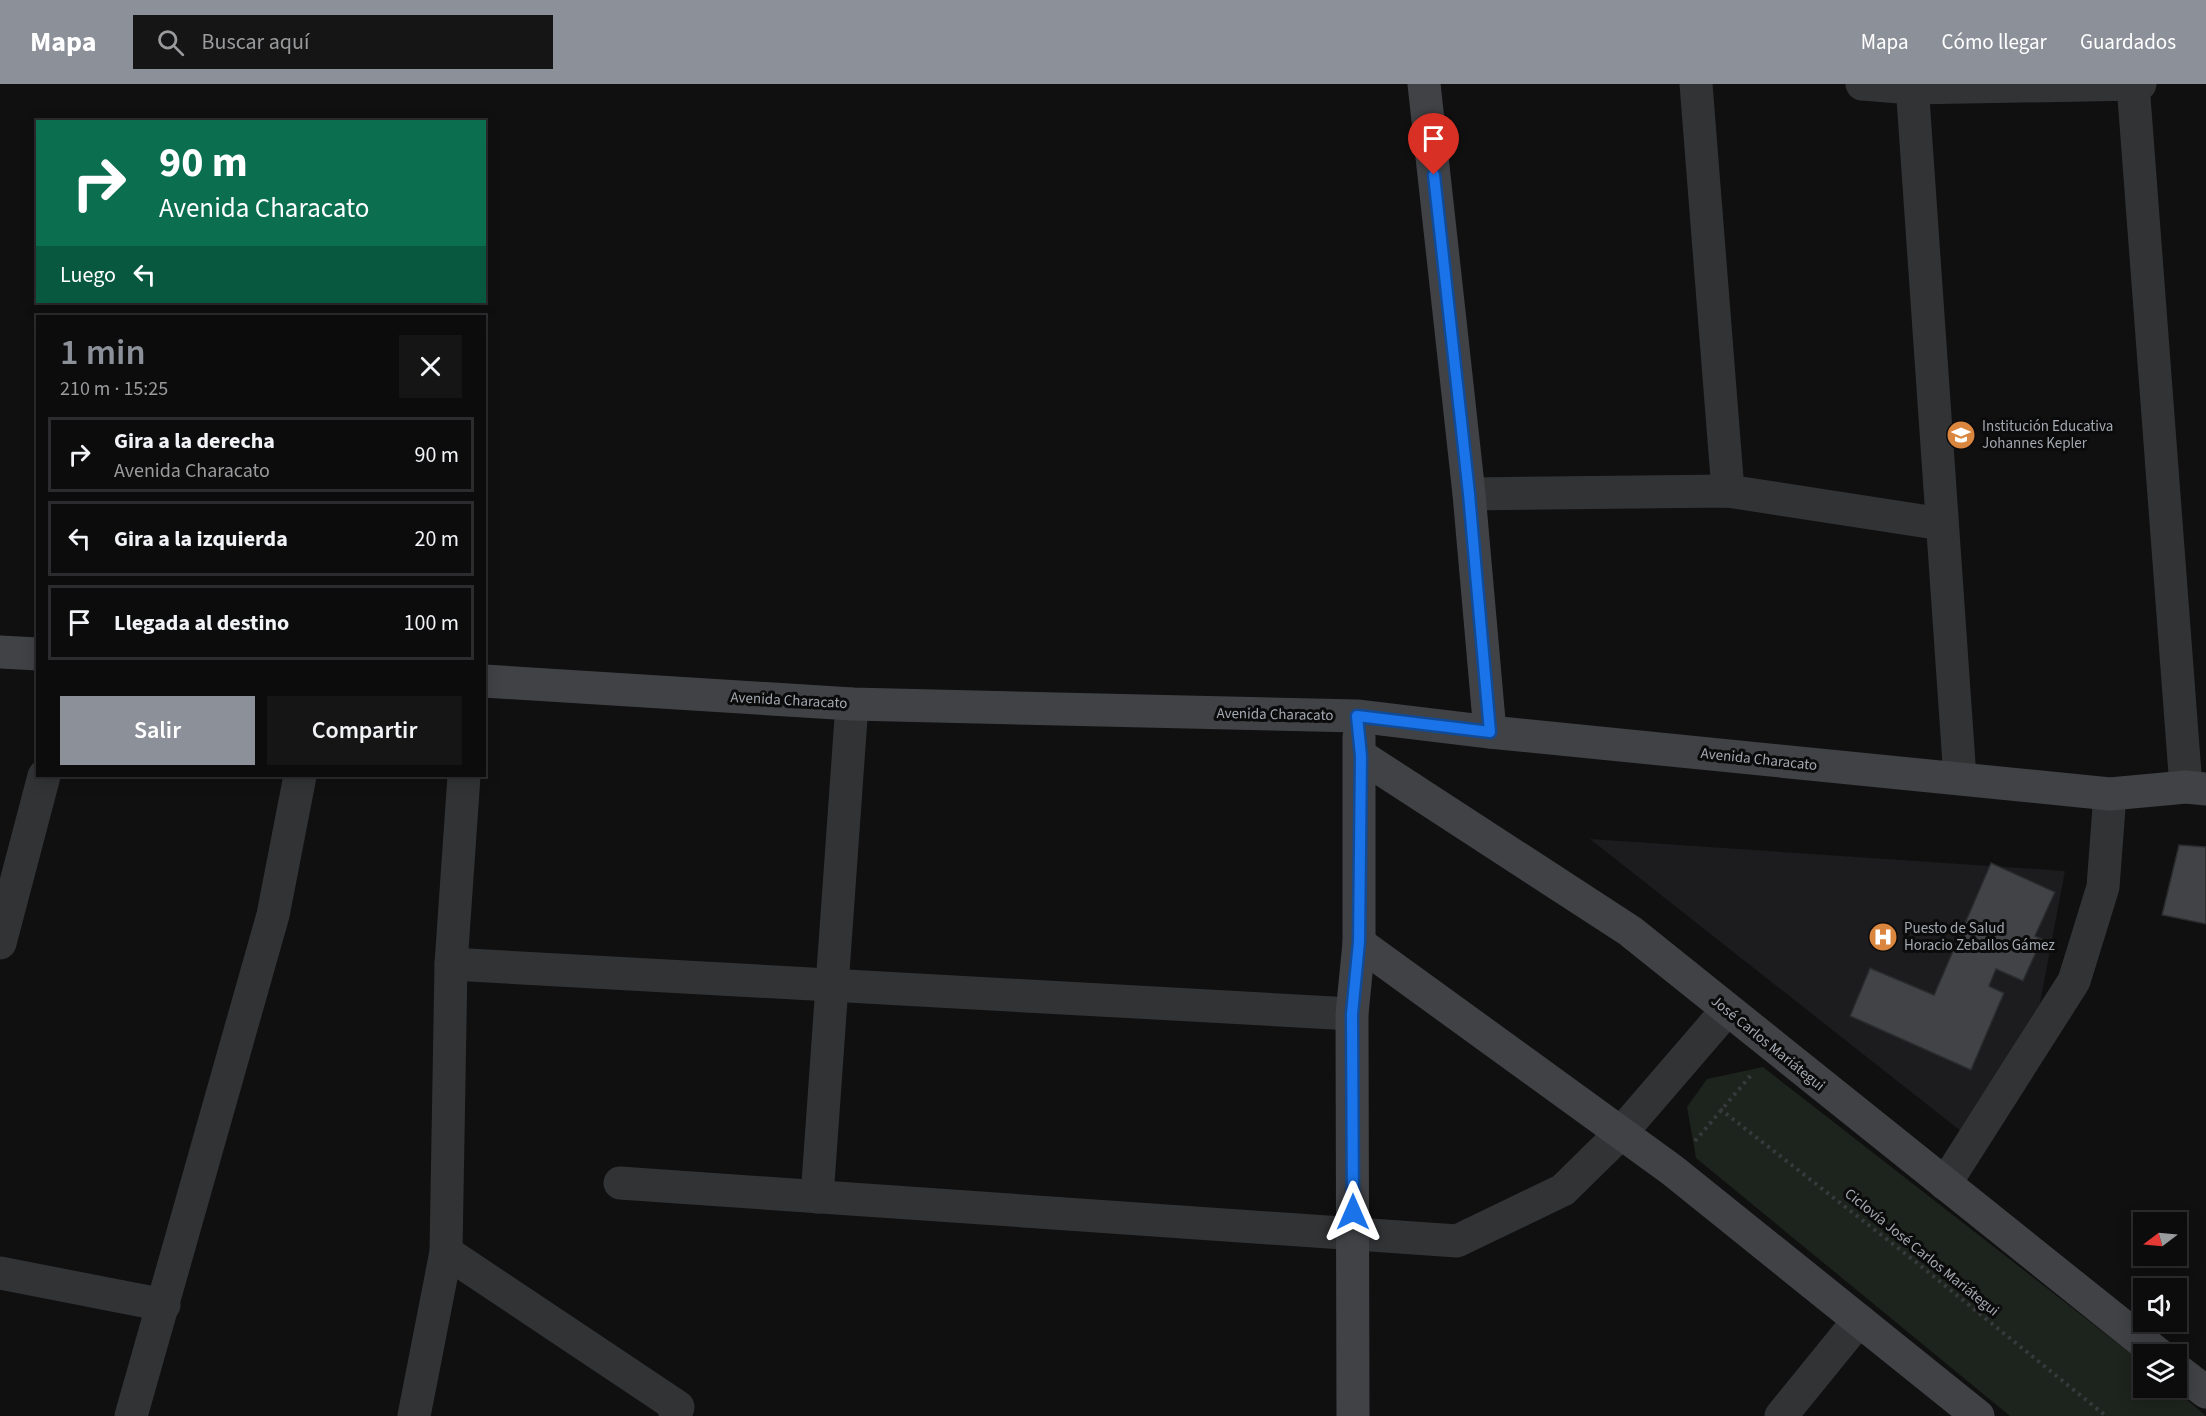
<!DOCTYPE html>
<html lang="es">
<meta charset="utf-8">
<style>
:root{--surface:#0c0c0d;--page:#151516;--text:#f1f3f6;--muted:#9a9b9d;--line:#2c2c2e;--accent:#8c9099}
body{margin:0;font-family:"Source Sans 3",sans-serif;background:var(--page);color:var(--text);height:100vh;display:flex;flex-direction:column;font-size:22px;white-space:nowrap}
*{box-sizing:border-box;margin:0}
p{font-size:20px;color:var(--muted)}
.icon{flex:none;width:33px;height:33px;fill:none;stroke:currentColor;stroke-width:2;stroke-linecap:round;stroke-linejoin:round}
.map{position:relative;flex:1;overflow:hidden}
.side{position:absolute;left:36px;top:231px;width:450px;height:462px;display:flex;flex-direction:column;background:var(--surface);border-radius:0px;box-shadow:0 3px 15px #0003,0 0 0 2px var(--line)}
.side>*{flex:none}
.banner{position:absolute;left:36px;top:36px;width:450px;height:183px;border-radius:0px;box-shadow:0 3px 15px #0003,0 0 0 2px var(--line);background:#0b6e4f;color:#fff;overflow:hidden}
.needle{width:39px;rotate:254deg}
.fabs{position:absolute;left:2133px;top:1128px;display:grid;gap:12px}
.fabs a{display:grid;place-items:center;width:54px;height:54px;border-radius:0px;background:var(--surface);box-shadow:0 3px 15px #0003,0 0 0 2px var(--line);font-size:30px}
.pin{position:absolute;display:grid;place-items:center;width:51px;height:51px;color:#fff;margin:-62px -26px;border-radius:50% 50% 50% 0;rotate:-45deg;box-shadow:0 0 6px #0007}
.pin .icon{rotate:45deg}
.me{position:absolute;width:66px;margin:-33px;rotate:0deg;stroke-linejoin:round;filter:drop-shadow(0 0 4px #0008)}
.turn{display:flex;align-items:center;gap:21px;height:126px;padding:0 24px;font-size:27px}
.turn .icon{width:78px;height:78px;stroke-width:2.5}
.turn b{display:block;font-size:42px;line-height:51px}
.then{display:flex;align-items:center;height:57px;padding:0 24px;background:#0003;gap:12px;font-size:22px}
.round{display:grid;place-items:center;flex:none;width:63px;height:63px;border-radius:0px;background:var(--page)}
.head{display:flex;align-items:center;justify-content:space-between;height:102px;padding:0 24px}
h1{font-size:36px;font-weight:600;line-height:45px;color:var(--accent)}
.action{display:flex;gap:12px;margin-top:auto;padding:12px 24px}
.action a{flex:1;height:69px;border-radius:0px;background:var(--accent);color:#fff;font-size:24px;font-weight:600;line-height:69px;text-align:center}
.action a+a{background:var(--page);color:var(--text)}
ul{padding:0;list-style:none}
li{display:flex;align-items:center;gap:18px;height:75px;margin:0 12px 9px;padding:0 12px;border:3px solid var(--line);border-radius:0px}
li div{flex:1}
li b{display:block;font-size:22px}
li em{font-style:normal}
header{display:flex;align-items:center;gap:36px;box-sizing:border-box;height:84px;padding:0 30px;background:var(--accent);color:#fff}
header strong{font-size:28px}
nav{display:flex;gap:33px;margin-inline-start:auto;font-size:21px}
.search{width:420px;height:54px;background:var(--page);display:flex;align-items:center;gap:15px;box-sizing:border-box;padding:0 21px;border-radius:0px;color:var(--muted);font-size:22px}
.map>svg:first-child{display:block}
</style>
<header>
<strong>Mapa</strong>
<div class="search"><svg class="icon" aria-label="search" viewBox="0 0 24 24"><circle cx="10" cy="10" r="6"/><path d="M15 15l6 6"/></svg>Buscar aquí</div>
<nav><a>Mapa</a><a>Cómo llegar</a><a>Guardados</a></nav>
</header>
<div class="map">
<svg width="2206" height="1332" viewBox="0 0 2206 1332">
<rect width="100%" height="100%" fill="#101011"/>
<polygon fill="#1c1c1e" points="1590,755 2065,787 2040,919 1962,1048"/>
<polygon fill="#1d231d" points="1763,983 2143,1279 2144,1304 2173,1304 2206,1332 2010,1332 1696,1074 1687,1023 1707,995"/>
<g fill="#424346" stroke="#2a2b2d" stroke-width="1.5">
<polygon points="2179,761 2206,763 2206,840 2162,831"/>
<polygon points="1991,779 2055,808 2035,852 2042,855 2023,897 1996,885 1989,902 2004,909 1971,986 1850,932 1870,884 1934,911"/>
</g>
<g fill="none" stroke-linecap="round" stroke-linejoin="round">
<g stroke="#373a3c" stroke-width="4" stroke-dasharray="3 4.5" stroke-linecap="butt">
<polyline points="1720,1025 1912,1175 2106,1332"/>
<polyline points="1695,1057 1752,990"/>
</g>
<g stroke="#313335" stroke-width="33">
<polyline points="1696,0 1728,407"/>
<polyline points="1862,0 1912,4 2140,0"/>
<polyline points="1912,0 1960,694"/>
<polyline points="2133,0 2186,703"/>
<polyline points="1469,410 1728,407 1942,440"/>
<polyline points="0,859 44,692"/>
<polyline points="451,880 1352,930"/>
<polyline points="620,1099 1457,1157 1563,1106 1621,1049 1727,926"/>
<polyline points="1945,1100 2074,897 2103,803 2110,710"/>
<polyline points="817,1113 852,620"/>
<polyline points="446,1168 678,1323 675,1332"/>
<polyline points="0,1189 164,1221"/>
<polyline points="131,1332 273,831 300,692"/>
<polyline points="414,1332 446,1168 451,880 464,692"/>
<polyline points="1781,1332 1859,1236"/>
</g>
<g stroke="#404245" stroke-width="33">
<polyline points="1424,0 1469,410 1490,648"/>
<polyline points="0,568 38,570"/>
<polyline points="484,597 852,620 1357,632 1490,648 2110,710 2186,703 2206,705"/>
<polyline points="1361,672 1630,847 2158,1270"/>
<polyline points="1359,859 1672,1086 1978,1332"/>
<polyline points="2176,1285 2206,1308"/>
<polyline points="1353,1332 1352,930 1359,859 1359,653"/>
</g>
</g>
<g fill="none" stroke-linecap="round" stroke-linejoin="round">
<g stroke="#114b97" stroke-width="15">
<polyline id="route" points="1353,1128 1352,930 1359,858 1361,672 1357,632 1490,648 1469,410 1434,91"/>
</g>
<use href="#route" stroke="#1a73e8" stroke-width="10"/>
</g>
<defs>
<g id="school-disc" transform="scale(1.5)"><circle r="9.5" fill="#da863e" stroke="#0b0b0c"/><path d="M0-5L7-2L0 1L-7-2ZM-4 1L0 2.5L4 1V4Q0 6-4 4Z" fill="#fff"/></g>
<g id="hospital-disc" transform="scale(1.5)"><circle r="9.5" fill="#da863e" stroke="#0b0b0c"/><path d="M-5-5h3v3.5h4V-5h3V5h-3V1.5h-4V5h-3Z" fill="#fff"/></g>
</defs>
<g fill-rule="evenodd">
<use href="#school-disc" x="1961" y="351"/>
<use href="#hospital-disc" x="1883" y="853"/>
</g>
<g text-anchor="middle" stroke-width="6" stroke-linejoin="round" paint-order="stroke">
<g font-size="15" fill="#a3a9b0" stroke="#0b0b0c" text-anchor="start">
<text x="1982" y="347">Institución Educativa<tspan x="1982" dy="17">Johannes Kepler</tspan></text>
<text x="1904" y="849">Puesto de Salud<tspan x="1904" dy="17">Horacio Zeballos Gámez</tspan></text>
</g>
<g font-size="15" fill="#a3a9b0" stroke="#0b0b0c">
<text transform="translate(789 616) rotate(3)" y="5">Avenida Characato</text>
<text transform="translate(1275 630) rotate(1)" y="5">Avenida Characato</text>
<text transform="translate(1759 675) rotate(6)" y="5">Avenida Characato</text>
<text transform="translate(1768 959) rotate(39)" y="5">José Carlos Mariátegui</text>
<text transform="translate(1922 1168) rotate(39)" y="5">Ciclovía José Carlos Mariátegui</text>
</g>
</g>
</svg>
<div class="fabs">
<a><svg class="needle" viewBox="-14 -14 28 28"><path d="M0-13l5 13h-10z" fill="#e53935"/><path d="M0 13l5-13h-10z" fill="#9a9b9d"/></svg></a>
<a><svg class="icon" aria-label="sound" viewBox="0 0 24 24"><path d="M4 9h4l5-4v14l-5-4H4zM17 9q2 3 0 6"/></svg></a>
<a><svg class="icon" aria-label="layers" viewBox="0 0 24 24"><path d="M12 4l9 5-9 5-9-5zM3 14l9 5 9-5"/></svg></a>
</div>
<div class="pin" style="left:1434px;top:91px;background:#d93025"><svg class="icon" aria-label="arrive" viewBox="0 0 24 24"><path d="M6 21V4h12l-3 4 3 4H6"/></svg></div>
<svg class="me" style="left:1353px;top:1128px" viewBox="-20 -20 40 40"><path d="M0-17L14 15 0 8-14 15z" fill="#1a73e8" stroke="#fff" stroke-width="4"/></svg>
<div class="banner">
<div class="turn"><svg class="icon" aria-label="right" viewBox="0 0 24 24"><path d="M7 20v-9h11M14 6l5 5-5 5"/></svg><div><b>90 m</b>Avenida Characato</div></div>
<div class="then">Luego<svg class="icon" aria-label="left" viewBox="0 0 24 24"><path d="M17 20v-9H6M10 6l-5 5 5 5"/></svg></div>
</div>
<section class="side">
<div class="head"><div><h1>1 min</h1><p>210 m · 15:25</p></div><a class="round"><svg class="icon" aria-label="close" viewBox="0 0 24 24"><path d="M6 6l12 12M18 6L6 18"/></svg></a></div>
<ul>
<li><svg class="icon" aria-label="right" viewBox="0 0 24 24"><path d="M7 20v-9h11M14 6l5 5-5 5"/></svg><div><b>Gira a la derecha</b><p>Avenida Characato</p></div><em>90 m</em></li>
<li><svg class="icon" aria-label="left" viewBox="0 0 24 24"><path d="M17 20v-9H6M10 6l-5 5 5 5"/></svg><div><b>Gira a la izquierda</b></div><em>20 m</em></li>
<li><svg class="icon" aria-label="arrive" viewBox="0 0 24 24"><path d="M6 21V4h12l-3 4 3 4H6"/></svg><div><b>Llegada al destino</b></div><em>100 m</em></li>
</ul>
<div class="action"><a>Salir</a><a>Compartir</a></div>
</section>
</div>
